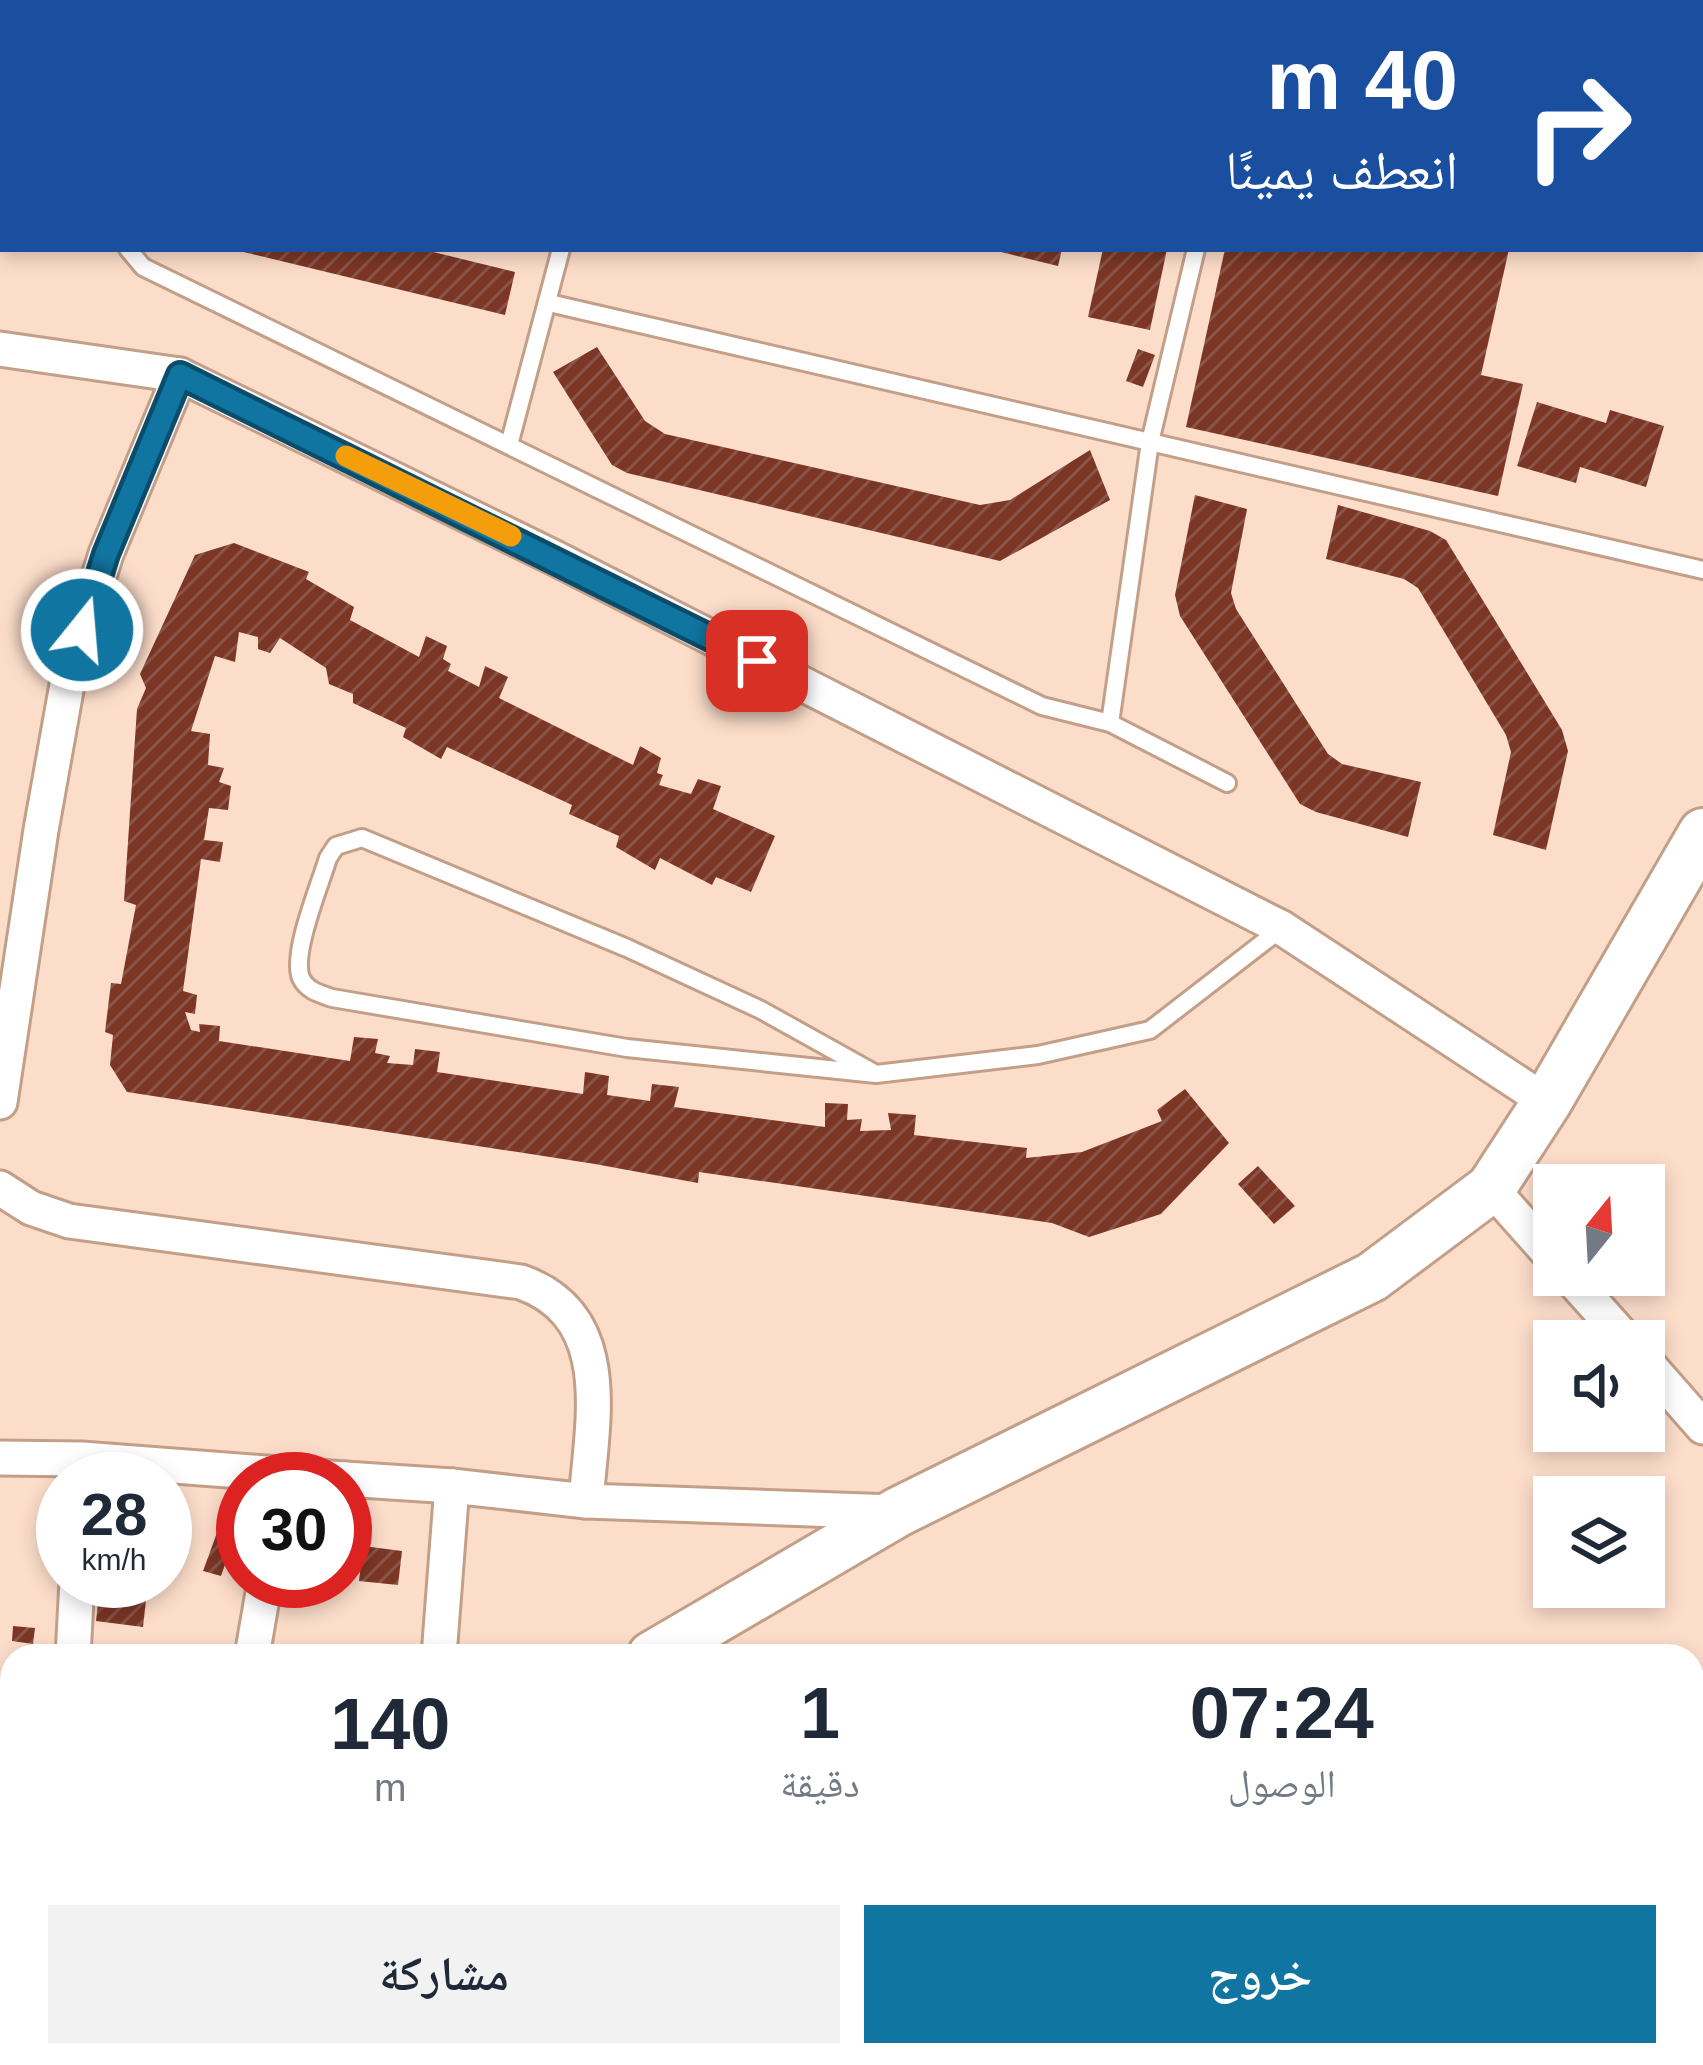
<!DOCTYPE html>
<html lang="ar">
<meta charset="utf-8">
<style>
:root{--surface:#fff;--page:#f2f2f3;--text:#1f2937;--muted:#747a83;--accent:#1075a1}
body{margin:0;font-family:Arial,"Noto Naskh Arabic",sans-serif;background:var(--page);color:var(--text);direction:rtl;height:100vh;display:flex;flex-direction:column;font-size:45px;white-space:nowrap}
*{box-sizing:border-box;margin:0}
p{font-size:39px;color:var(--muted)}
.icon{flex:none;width:66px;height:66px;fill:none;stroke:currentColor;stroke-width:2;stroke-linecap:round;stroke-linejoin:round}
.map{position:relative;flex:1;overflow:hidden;direction:ltr}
.drawer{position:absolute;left:0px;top:1644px;width:1704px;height:423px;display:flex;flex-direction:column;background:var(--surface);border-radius:36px 36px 0 0;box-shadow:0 6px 18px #0003;direction:rtl}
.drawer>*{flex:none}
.banner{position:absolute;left:0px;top:0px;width:1704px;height:252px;box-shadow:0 6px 18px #0003;direction:rtl;background:#1a4fa0;color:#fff;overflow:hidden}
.needle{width:78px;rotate:18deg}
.buttons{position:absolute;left:1533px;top:1164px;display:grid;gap:24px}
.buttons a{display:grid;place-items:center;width:132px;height:132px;border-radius:0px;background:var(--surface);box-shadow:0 6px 18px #0003;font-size:60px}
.speed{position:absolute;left:36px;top:1452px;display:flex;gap:24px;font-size:60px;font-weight:700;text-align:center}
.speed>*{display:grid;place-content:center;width:156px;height:156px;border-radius:50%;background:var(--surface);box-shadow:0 6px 18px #0003;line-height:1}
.speed small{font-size:30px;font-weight:400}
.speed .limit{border:18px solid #d22;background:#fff;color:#111}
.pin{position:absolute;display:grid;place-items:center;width:102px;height:102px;color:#fff;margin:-51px;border-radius:24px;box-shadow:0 6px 18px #0006}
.me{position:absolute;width:132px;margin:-66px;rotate:17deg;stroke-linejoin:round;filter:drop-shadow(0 0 9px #0008)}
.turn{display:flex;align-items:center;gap:42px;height:252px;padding:0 48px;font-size:54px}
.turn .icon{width:156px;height:156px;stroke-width:2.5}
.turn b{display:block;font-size:84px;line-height:102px}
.eta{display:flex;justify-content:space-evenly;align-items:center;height:204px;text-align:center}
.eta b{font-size:72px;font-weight:600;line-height:84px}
.button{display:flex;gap:24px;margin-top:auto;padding:24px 48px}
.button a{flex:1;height:138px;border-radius:0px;background:var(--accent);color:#fff;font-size:48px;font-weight:600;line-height:138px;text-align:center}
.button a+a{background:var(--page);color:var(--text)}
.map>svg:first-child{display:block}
</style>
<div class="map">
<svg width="1703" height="2065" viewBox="0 0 1703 2065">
<defs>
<pattern id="building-hatch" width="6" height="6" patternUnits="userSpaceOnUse" patternTransform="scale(3)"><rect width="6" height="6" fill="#7b3626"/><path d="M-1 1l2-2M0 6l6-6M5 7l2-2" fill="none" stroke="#8a5649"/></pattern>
</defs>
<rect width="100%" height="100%" fill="#fcddca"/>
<g fill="url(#building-hatch)">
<polygon points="231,249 421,249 515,272 505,315"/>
<polygon points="989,249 1062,249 1058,266"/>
<polygon points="1103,249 1167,249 1150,330 1088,317"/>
<polygon points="1225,249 1509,249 1481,375 1523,384 1498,496 1186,427"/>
<polygon points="597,347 645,421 665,434 980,505 1010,500 1090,450 1110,500 1000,561 627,473 612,465 553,372"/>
<polygon points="1138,349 1155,355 1143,387 1126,381"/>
<polygon points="1537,402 1606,423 1610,410 1664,426 1646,487 1580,467 1576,483 1517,466"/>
<polygon points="1195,495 1247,509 1231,593 1236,609 1328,754 1342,764 1421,782 1408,837 1316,812 1300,804 1180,616 1175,595"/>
<polygon points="1338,505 1430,531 1446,540 1562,730 1568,751 1546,850 1493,835 1511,752 1506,735 1418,588 1404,579 1326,559"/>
<polygon points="234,543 309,572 306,579 354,607 350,620 419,657 426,636 447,646 443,659 451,664 448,671 479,687 485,666 508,677 499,698 633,765 640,746 661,758 657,773 663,775 659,785 691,794 698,779 721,786 713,809 775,836 751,892 716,877 712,885 660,858 655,870 616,847 619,836 569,814 572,805 447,747 441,759 403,737 406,728 353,703 353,694 329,684 326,668 280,638 270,653 258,649 258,637 239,632 235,662 215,656 191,731 210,734 208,765 224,768 219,782 231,786 228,810 209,808 204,840 223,842 220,862 201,859 183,991 197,995 195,1014 185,1012 191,1030 200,1032 199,1024 220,1026 219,1041 350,1061 354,1037 378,1039 375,1053 390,1056 387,1063 413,1065 415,1049 440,1052 437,1072 583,1094 585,1072 609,1076 607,1095 650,1101 652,1084 679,1087 674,1107 825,1127 825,1103 848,1104 847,1120 862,1119 860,1131 891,1130 888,1113 916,1115 914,1135 1027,1148 1026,1158 1082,1152 1162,1121 1157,1110 1185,1089 1229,1143 1161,1214 1089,1237 1052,1223 699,1172 698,1183 595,1164 127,1092 110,1065 113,1035 105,1032 111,983 121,984 136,905 124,901 137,709 146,688 140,674 195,555"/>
<polygon points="1258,1166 1295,1206 1274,1224 1238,1184"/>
<polygon points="218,1530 235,1536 221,1576 203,1571"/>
<polygon points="363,1546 402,1551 398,1585 359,1581"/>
<polygon points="100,1586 147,1591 143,1627 96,1621"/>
<polygon points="13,1626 35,1628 33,1644 12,1641"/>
<polygon points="37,2055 162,2055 146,2065 20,2065"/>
</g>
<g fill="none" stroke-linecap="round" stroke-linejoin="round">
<g stroke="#c39f88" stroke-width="22">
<g id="lane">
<polyline points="731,0 745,3"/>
<polyline points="171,3 172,0"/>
<polyline points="617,3 618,0"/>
<polyline points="1701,140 1703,141"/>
<polyline points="1701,216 1703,216"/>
<polyline points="128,249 143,267 1042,706 1110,723 1227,783"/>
<polyline points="549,303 1703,570"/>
<polyline points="509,445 561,249"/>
<polyline points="1110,723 1150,442 1196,249"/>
<path d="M876,1074l-115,-64 -134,-62 -265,-110 -26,8 -8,12c-8,27 -37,96 -27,120 6,13 20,16 31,20l295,50 249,26 162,-19 112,-25 132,-102"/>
<polyline points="933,2055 941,2065"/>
</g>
</g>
<g stroke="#c39f88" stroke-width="39">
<g id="street">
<polyline points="0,349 180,375"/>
<polyline points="0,1102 41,830 70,668 106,554 180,375 555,558 1282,928 1547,1102"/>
<path d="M0,1188l31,20 38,13 452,61c96,34 71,139 65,219"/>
<polyline points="1491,1188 1554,1259"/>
<polyline points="1568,1275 1627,1341"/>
<polyline points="1644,1360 1703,1427"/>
<polyline points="0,1458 82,1459 344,1479"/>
<polyline points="345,1479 452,1486 586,1501 894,1512"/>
<polyline points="73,1656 77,1581"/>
<polyline points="252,1656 265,1581"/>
<polyline points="439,1656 452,1486"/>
<polyline points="0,1775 12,1776"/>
</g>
</g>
<g stroke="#c39f88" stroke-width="54">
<g id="secondary">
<polyline points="652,1656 898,1512 1372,1277 1491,1188 1547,1102 1703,833"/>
<polyline points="0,2026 12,2019"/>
</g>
</g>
<use href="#lane" stroke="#fff" stroke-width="16"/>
<use href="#street" stroke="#fff" stroke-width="33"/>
<use href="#secondary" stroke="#fff" stroke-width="48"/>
</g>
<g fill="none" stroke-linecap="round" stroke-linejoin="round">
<g stroke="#0a4c69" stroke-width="30">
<polyline id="route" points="82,630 106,554 180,375 757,661"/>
</g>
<use href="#route" stroke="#1075a1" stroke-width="21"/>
<polyline stroke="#f59e0b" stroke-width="21" points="346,456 511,536"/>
</g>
</svg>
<div class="buttons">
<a><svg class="needle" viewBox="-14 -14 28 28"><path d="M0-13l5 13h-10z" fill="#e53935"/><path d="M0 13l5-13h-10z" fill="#747a83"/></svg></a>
<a><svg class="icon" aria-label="sound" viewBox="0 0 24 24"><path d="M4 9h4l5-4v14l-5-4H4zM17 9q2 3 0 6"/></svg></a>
<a><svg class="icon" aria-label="layers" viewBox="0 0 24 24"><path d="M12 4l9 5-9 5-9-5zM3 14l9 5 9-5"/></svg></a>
</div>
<div class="speed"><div>28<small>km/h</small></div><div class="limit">30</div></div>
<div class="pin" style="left:757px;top:661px;background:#d93025"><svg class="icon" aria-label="arrive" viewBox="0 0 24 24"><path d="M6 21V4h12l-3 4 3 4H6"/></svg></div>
<svg class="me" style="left:82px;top:630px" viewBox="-20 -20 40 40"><circle r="17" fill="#1075a1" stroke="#fff" stroke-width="3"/><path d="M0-11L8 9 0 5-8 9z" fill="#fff"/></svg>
<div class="banner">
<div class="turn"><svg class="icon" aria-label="right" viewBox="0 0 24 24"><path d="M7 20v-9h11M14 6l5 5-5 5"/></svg><div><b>40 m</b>انعطف يمينًا</div></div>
</div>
<section class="drawer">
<div class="eta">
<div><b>07:24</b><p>الوصول</p></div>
<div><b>1</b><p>دقيقة</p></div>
<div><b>140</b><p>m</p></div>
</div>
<div class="button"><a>خروج</a><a>مشاركة</a></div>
</section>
</div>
